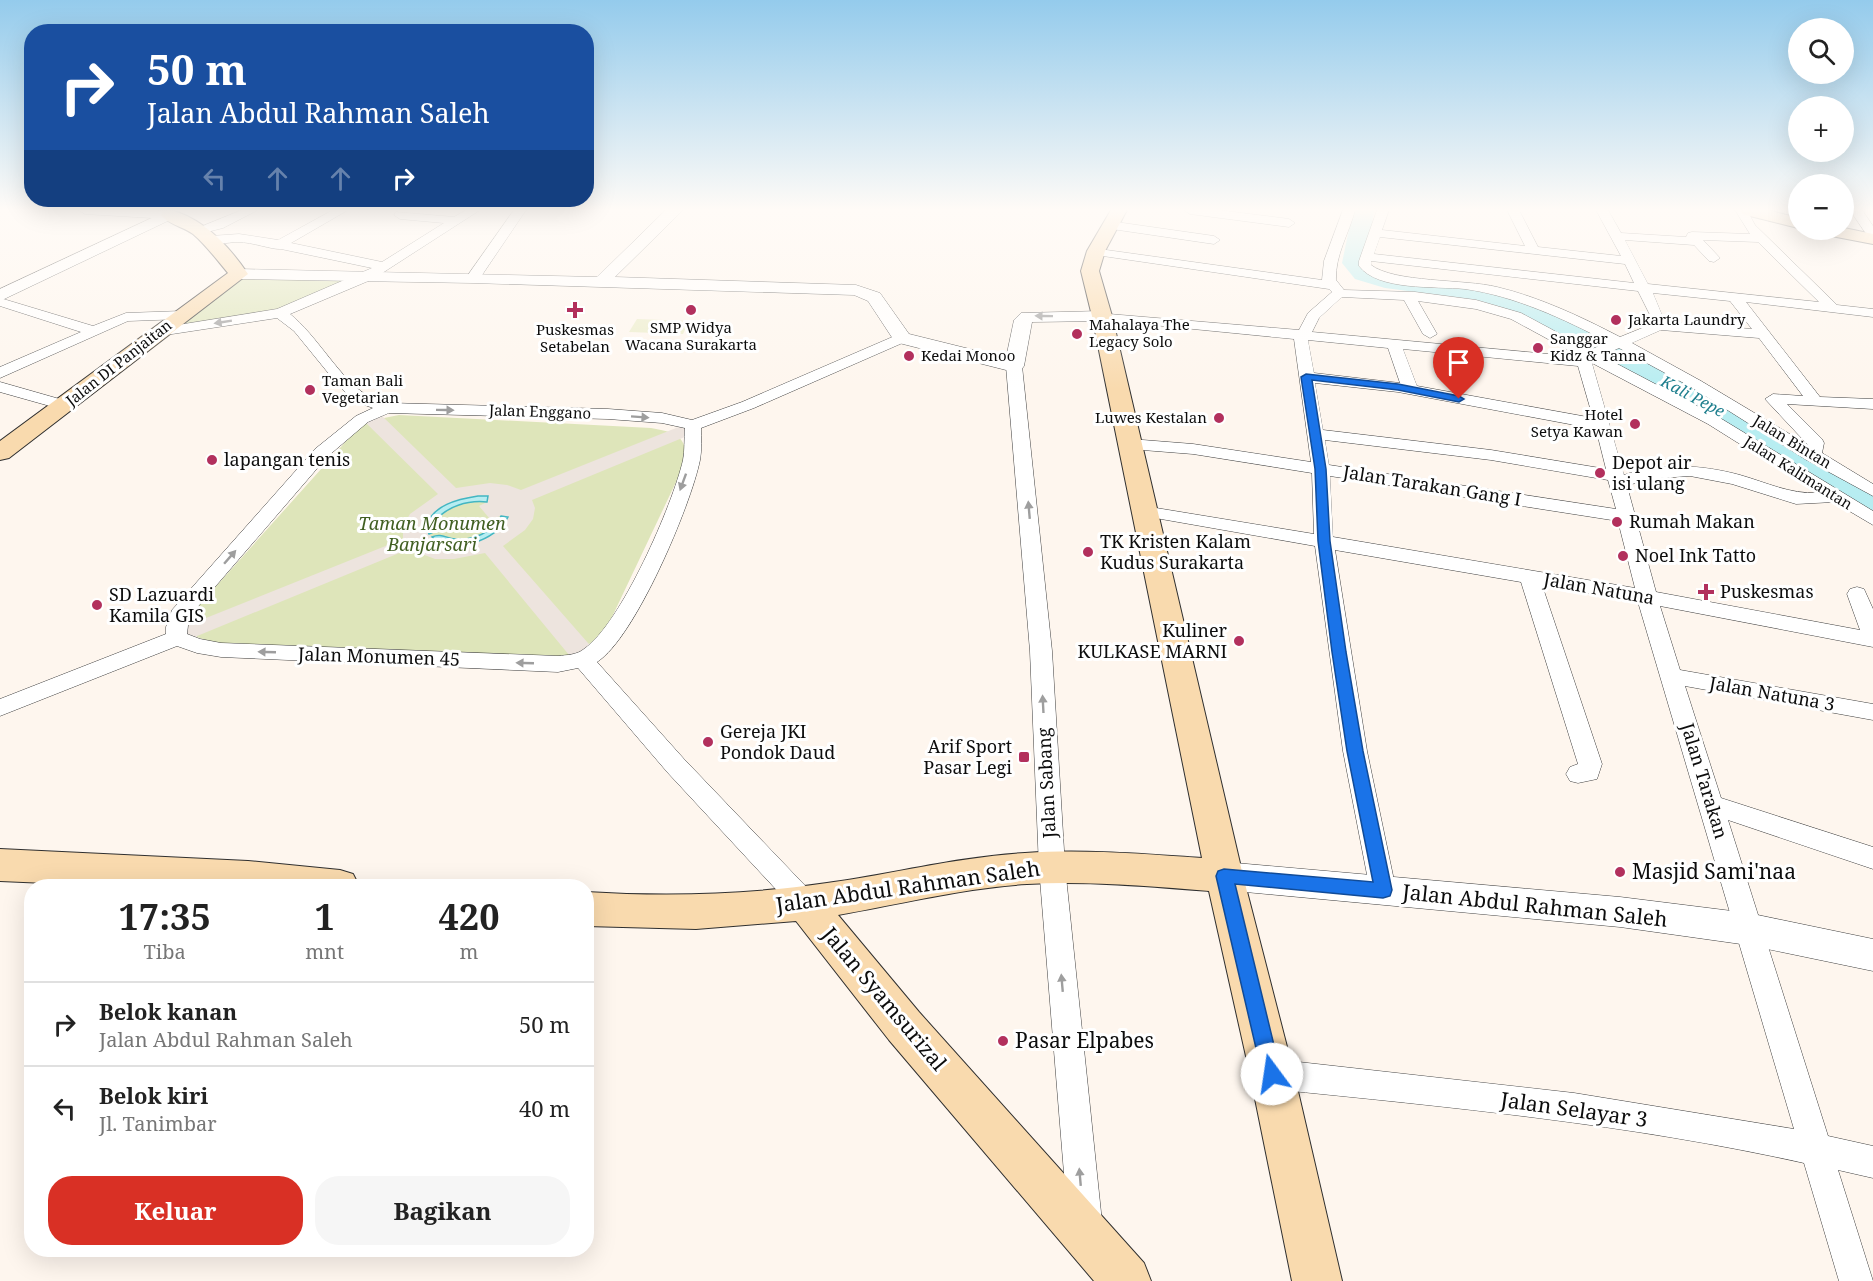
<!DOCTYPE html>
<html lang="id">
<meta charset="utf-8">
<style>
:root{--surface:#fff;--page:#f6f6f6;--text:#222;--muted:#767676;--line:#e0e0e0;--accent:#d93025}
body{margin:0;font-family:"Noto Serif",serif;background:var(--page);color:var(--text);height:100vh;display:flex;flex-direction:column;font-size:22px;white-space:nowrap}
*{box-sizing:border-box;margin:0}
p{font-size:20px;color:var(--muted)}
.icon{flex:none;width:33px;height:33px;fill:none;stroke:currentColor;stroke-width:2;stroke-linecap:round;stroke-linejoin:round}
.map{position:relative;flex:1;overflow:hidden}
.side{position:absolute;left:24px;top:879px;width:570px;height:378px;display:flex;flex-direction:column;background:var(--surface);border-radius:24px;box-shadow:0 6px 24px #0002}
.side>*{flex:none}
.hud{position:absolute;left:24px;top:24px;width:570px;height:183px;border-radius:24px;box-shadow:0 6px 24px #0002;background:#1a4fa0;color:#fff;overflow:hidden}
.fabs{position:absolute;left:1788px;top:18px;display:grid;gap:12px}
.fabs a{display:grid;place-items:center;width:66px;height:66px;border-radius:50%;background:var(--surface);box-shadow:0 6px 24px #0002;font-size:30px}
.pin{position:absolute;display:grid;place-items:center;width:51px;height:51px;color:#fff;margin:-62px -26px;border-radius:50% 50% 50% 0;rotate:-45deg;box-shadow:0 0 6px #0007}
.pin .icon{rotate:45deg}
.me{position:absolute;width:66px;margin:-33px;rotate:346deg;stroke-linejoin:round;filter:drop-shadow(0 0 4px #0008)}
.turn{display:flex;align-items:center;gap:21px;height:126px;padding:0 24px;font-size:27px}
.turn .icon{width:78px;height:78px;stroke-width:2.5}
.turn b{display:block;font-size:42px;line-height:51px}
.lanes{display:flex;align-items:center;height:57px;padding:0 24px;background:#0003;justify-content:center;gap:30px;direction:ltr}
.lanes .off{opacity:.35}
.eta{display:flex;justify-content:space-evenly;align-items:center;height:102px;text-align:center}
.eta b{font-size:36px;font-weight:700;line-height:42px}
.cta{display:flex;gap:12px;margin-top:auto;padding:12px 24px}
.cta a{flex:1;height:69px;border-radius:24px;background:var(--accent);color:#fff;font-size:24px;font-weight:700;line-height:69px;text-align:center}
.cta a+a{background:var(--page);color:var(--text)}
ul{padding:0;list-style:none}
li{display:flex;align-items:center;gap:18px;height:84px;padding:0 24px;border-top:2px solid var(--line)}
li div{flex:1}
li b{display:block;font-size:22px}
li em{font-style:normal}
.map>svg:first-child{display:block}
</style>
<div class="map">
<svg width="1873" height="1281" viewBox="0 0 1873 1281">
<rect width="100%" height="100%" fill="#fef6ee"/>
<g fill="#dee5ba">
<polygon points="241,276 357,278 281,311 169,328"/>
<path d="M399,415l252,13c22,4 36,6 35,33l-83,175 -33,19 -13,2 -343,-14 -17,-6 -8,-11 3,-13 165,-184 12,-8z"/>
</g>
<polygon fill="#ecedcb" points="637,319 689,321 683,334 629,332"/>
<path fill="#ede4de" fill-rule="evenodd" d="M378,412l78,76 34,-5 17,2 14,5 165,-66 6,10 -160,66 3,8 -2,11 -8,11 -22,16 92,105 -21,10 -89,-108 -31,6h-19l-26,-10 -224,92 -9,-11 227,-91v-13l7,-12 28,-20 -76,-75zM478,496h9v6l-8,4 11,13 11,-3 -6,16 -9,5 -49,4 -8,-7 -3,-7 15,-20z"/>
<g fill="#b7edf1" stroke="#43b6c2" stroke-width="1.5">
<path d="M478,496h10l-1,6c-19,-2 -40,4 -53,20l2,9 -7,3 -3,-7c6,-22 32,-28 52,-31z"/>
<path d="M501,516l7,1c-12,24 -55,38 -76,20 9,-4 14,1 23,2 17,2 39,-7 46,-23z"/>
</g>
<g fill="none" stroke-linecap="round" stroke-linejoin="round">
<polygon fill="#b7edf1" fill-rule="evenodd" points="1353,210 1374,210 1366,262 1371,269 1395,276 1480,286 1539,303 1740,410 1873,488 1873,511 1862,508 1720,422 1521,313 1477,300 1385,288 1355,279 1342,263"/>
<g stroke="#404040" stroke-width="1">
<g id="minor">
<path d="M79,210c18,0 86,-4 96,5l-6,4 -84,-5z"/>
<polygon points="242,210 258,210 223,228 199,234 193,230"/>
<path d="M333,210h15l-57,33 91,19 62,-39 -44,-4 -6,-4 2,-3 58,5 12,-7h14l-107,69 -83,35c26,20 52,68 77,81 7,4 15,6 22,8l219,6 54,4 30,7 50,-18 155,-67h10l2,3 -2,3 -153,67 -53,20c0,10 1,21 -1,32 -9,45 -65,178 -103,202l87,97 130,136 4,8 -4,8 -9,4 -9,-4 -128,-138 -90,-105 -20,4 -337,-15 -24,-4 -20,-7 -177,70v-17l166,-65v-7l6,-17 143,-161 41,-33 17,-8 -19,-7 -16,-16 -44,-54 -17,-13 -118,18 -7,-4 7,-4 118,-19 95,-41 -91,-19c-8,1 -29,-7 -43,-7 -10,0 -25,5 -33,-2l6,-4 28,-2 39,6zM389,413l219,6 54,4 23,5c-1,11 0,22 -2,32 -10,44 -62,164 -99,189 -7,6 -17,6 -26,7l-337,-13 -21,-4 -13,-5 2,-17 138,-160 41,-35z"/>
<polygon points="514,210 526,210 478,281 468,281 466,278"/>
<polygon points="1184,210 1218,210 1289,219 1295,223 1289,227 1190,214"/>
<path d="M1343,210h12c-6,24 -20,45 -19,70l8,10 71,2 61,8 45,13 69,37 18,-8c-44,-23 -93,-46 -143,-53 -30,-3 -87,2 -106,-23v-5l18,-51h12l-7,20 143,16 -18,-36h12l19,37 83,9 -25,-46h12l13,23 65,4 2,-4 4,-1 58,2 -15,-24h12l8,15 82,80 36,4v8l-127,-15 74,95 53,2v10l-86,-5 35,35 2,4 -2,10 51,31v12l-68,-37 -114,-72 -72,-39 -17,8 118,62 153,93v14l-39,-23 -38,2 -64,-20 -42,-8 -44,3 -19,7 29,106 204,38 -13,-36 3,-5 7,-2 7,2 9,20v38l-213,-41 20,64 193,34v16l-188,-34 36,112 152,49v22l-145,-49 100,316 45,10v32l-35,-8 35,111h-34l-35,-118c-175,-39 -354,-56 -532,-74l-11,-4 -4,-11 4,-11 11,-4 302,34 220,36 -156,-527 -96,-17 60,179 -5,15 -19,4 -8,-2 -4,-7 4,-7 8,-3 -57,-182 -186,-32 32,201 29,139 -4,8 -9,3 -9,-3 -4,-8 -27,-139 -28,-205 -171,-30 -6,-1 -3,-4 3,-4 6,-1 170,28 -2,-61 -119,-19 -63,-5 -8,-5 8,-5 63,5 118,18 -17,-123 -192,-19 -5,-1 -2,-3 2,-3 202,17 9,-17 24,-21 -3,-3 -233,-34 -4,-1 -2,-3 2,-3 230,32 2,-19zM1380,237l245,27 9,19 -260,-29zM1625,240l69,5 15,16 5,1 6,-4 -17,-18 55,2 61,60 -171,-18zM1371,261l267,30 12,24 2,9 -32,13c-38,-20 -81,-40 -123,-50 -32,-8 -103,-4 -126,-22zM1653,293l77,8 22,28 -87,-7zM1342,297l62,3 19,34 7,4 7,-4 -19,-33 58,8 35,10 70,38 -269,-25 7,-14zM1661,330l98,8 44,58 -30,-2 -8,5 43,46 -107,-64 -69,-38zM1308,340l80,8 12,35 -86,-10zM1403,349l175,17 15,52 -176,-32zM1592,363l116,61 110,69c-29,1 -50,-10 -78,-18 -37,-10 -79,-13 -116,0zM1315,383l83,9 198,37 10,40 -115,-19 -168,-20zM1325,440l166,20 117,20 8,29 -287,-44zM1330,476l288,45 17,67 -302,-51z"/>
<polygon points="1850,210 1862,210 1873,226 1873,239 1869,238"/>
<polygon points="1109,221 1214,236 1220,240 1214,244 1105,228 1103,225"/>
<polygon points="0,298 93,326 126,313 182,311 189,315 182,319 128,321 0,378 0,367 81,332 0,306"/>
<polygon points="1014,361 1022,366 1052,651 1065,867 1102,1222 1097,1234 1085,1239 1073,1234 1068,1222 1039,867 1030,651 1006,366"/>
<polygon points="0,382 70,402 72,405 64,410 0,392"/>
</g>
</g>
<g stroke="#404040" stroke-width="1">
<g id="tertiary">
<polygon points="169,210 177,215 174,218 0,301 0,289"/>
<polygon points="666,210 683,210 615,277 856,285 880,293 909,334 1006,358 1014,320 1021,313 1102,311 1108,312 1111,316 1108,320 1102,321 1032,322 1024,366 1021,370 1014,372 895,342 868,301 854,295 473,283 239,279 233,278 231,274 233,270 239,269 597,277"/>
<polygon points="1224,862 1620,897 1748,913 1873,939 1873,971 1748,945 1620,927 1224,890 1212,886 1207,876 1212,866"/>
</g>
</g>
<g stroke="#2f2f2f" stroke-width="2">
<g id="secondary">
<path d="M170,210c33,8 59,36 78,64l-239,184 -9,2v-19l228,-168c-11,-13 -22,-28 -35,-39 -9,-7 -26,-10 -32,-19l2,-4z"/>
<path d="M1111,210h16l-22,41 -6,20 13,45 131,560 51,198 48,207h-50l-42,-207 -41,-183c-61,-5 -121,-10 -182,-7 -64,4 -126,20 -189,31l81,97 225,251 7,18h-57l-205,-241 -93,-119 -100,8 -110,-3v-34c81,5 161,3 241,-9 66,-9 131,-26 198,-30 59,-4 118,1 177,5l-110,-542 -11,-45 6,-20z"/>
<polygon points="1740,210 1768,210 1798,218 1798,228 1742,214"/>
<polygon points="1844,228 1873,234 1873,244 1821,234 1818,230"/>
<polygon points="0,849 248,861 340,870 353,874 359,886 116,886 0,881"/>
</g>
</g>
<use href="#minor" fill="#fff" fill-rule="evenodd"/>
<use href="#tertiary" fill="#fff" fill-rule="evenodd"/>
<use href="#secondary" fill="#f9daae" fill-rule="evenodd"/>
</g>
<defs><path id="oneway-solid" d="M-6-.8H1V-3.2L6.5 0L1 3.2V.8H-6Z" transform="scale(1.5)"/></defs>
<g fill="#9e9e9e">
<use href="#oneway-solid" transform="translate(1044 316) rotate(-179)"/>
<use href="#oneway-solid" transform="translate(223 322) rotate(171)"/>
<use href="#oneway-solid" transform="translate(445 410) rotate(1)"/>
<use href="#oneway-solid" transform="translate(640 417) rotate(4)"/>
<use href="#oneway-solid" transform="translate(683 482) rotate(110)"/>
<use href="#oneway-solid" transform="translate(1029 510) rotate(-95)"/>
<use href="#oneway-solid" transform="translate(230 557) rotate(-49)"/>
<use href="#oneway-solid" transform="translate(267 652) rotate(-178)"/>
<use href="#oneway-solid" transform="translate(525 663) rotate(-178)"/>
<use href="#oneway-solid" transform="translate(1043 704) rotate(-93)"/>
<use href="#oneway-solid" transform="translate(1062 983) rotate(-95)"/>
<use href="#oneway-solid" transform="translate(1080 1177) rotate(-95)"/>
</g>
<linearGradient id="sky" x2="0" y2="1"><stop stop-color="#94cbec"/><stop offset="0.54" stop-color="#fffbf7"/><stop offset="1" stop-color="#fffbf7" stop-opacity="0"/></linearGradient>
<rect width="1873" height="389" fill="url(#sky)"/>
<polygon fill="#1a73e8" stroke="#114b97" stroke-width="1.5" points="1306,374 1398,384 1459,396 1464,399 1459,402 1398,390 1312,380 1326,469 1330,541 1346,652 1363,751 1392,890 1390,896 1383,898 1235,884 1281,1074 1279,1081 1272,1084 1265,1081 1262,1074 1216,876 1218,871 1224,869 1373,882 1347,751 1332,652 1318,541 1315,469 1301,377"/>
<g fill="#b2305d" stroke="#fff" stroke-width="2">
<path d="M572 301h6v6h6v6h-6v6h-6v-6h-6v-6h6z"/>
<circle cx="691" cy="310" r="6"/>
<circle cx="1616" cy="320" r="6"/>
<circle cx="1077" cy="334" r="6"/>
<circle cx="1538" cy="348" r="6"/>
<circle cx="909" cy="356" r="6"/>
<circle cx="310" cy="390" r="6"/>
<circle cx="1219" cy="418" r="6"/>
<circle cx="1635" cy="424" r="6"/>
<circle cx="212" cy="460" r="6"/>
<circle cx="1600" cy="473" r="6"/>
<circle cx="1617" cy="522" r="6"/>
<circle cx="1088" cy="552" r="6"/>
<circle cx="1623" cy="556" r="6"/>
<path d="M1703 583h6v6h6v6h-6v6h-6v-6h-6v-6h6z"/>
<circle cx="97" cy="605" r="6"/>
<circle cx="1239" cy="641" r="6"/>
<circle cx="708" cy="742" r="6"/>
<rect x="1018" y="751" width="12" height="12" rx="3"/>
<circle cx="1620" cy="872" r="6"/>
<circle cx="1003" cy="1041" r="6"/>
</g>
<g text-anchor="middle" stroke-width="6" stroke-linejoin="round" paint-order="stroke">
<g font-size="15" fill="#0d0d0d" stroke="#fff" text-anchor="start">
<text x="1628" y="325">Jakarta Laundry</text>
<text x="1089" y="330">Mahalaya The<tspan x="1089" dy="17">Legacy Solo</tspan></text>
<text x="691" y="333" text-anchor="middle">SMP Widya<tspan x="691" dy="17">Wacana Surakarta</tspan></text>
<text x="575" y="335" text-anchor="middle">Puskesmas<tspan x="575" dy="17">Setabelan</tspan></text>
<text x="1550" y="344">Sanggar<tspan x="1550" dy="17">Kidz &amp; Tanna</tspan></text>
<text x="921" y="361">Kedai Monoo</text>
<text x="322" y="386">Taman Bali<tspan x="322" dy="17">Vegetarian</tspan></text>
<text x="1623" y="420" text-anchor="end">Hotel<tspan x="1623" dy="17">Setya Kawan</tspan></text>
<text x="1207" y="423" text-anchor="end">Luwes Kestalan</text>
</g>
<g font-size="15" fill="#0d0d0d" stroke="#fff">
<text transform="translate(119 363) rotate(-38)" y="5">Jalan DI Panjaitan</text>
<text transform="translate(540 412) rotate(2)" y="5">Jalan Enggano</text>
<text transform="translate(1792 442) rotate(31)" y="5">Jalan Bintan</text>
<text transform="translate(1798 473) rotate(32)" y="5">Jalan Kalimantan</text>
</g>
<g font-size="16" font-style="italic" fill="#1f7f8e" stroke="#fff">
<text transform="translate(1693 396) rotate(28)" y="6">Kali Pepe</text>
</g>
<g font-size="18" fill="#0d0d0d" stroke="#fff" text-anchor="start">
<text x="224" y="466">lapangan tenis</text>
<text x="1612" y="469">Depot air<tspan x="1612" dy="21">isi ulang</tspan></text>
<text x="1629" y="528">Rumah Makan</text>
<text x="1100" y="548">TK Kristen Kalam<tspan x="1100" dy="21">Kudus Surakarta</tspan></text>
<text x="1635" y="562">Noel Ink Tatto</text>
<text x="1720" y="598">Puskesmas</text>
<text x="109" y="601">SD Lazuardi<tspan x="109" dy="21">Kamila GIS</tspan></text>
<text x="1227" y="637" text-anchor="end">Kuliner<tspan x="1227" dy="21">KULKASE MARNI</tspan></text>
<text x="720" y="738">Gereja JKI<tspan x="720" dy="21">Pondok Daud</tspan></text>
<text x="1012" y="753" text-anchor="end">Arif Sport<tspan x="1012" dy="21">Pasar Legi</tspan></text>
</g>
<g font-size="18" fill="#0d0d0d" stroke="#fff">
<text transform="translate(1432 486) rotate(9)" y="6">Jalan Tarakan Gang I</text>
<text transform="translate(1599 589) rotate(10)" y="6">Jalan Natuna</text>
<text transform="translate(379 657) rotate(2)" y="6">Jalan Monumen 45</text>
<text transform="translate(1772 694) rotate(10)" y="6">Jalan Natuna 3</text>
<text transform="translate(1704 781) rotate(73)" y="6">Jalan Tarakan</text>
<text transform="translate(1047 783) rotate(-93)" y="6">Jalan Sabang</text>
</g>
<g font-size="18" font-style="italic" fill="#415f22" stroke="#fff">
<text x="432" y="530">Taman Monumen<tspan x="432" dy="21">Banjarsari</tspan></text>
</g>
<g font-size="21" fill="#0d0d0d" stroke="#fff" text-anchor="start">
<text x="1632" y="879">Masjid Sami'naa</text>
<text x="1015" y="1048">Pasar Elpabes</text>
</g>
<g font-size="21" fill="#0d0d0d" stroke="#fff">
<text transform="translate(908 887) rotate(-8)" y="7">Jalan Abdul Rahman Saleh</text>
<text transform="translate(1535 906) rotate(6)" y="7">Jalan Abdul Rahman Saleh</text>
<text transform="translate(884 999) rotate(50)" y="7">Jalan Syamsurizal</text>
<text transform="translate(1574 1110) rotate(8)" y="7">Jalan Selayar 3</text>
</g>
</g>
</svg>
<div class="fabs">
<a><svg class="icon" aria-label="search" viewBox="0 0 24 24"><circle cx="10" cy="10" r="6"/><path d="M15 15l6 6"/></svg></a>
<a>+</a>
<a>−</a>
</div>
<div class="pin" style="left:1459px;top:399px;background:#d93025"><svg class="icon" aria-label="arrive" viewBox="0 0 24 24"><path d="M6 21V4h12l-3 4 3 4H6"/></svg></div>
<svg class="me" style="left:1272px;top:1074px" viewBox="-20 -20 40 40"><circle r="19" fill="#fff"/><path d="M0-13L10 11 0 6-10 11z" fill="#1a73e8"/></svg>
<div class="hud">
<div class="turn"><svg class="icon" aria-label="right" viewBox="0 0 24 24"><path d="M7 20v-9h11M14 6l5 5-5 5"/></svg><div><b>50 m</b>Jalan Abdul Rahman Saleh</div></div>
<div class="lanes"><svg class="icon off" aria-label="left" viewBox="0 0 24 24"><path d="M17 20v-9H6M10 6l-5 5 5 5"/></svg><svg class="icon off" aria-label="ahead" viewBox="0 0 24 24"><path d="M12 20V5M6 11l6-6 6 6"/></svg><svg class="icon off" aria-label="ahead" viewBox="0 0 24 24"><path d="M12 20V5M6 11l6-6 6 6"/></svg><svg class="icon" aria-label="right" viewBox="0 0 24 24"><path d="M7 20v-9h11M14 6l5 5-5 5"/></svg></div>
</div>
<section class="side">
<div class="eta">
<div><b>17:35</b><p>Tiba</p></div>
<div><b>1</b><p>mnt</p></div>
<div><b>420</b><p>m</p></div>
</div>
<ul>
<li><svg class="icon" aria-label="right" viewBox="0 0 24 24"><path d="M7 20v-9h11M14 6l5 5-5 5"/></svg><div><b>Belok kanan</b><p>Jalan Abdul Rahman Saleh</p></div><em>50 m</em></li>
<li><svg class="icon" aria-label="left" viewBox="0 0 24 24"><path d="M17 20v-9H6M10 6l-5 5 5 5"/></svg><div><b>Belok kiri</b><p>Jl. Tanimbar</p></div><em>40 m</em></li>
</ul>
<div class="cta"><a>Keluar</a><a>Bagikan</a></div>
</section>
</div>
